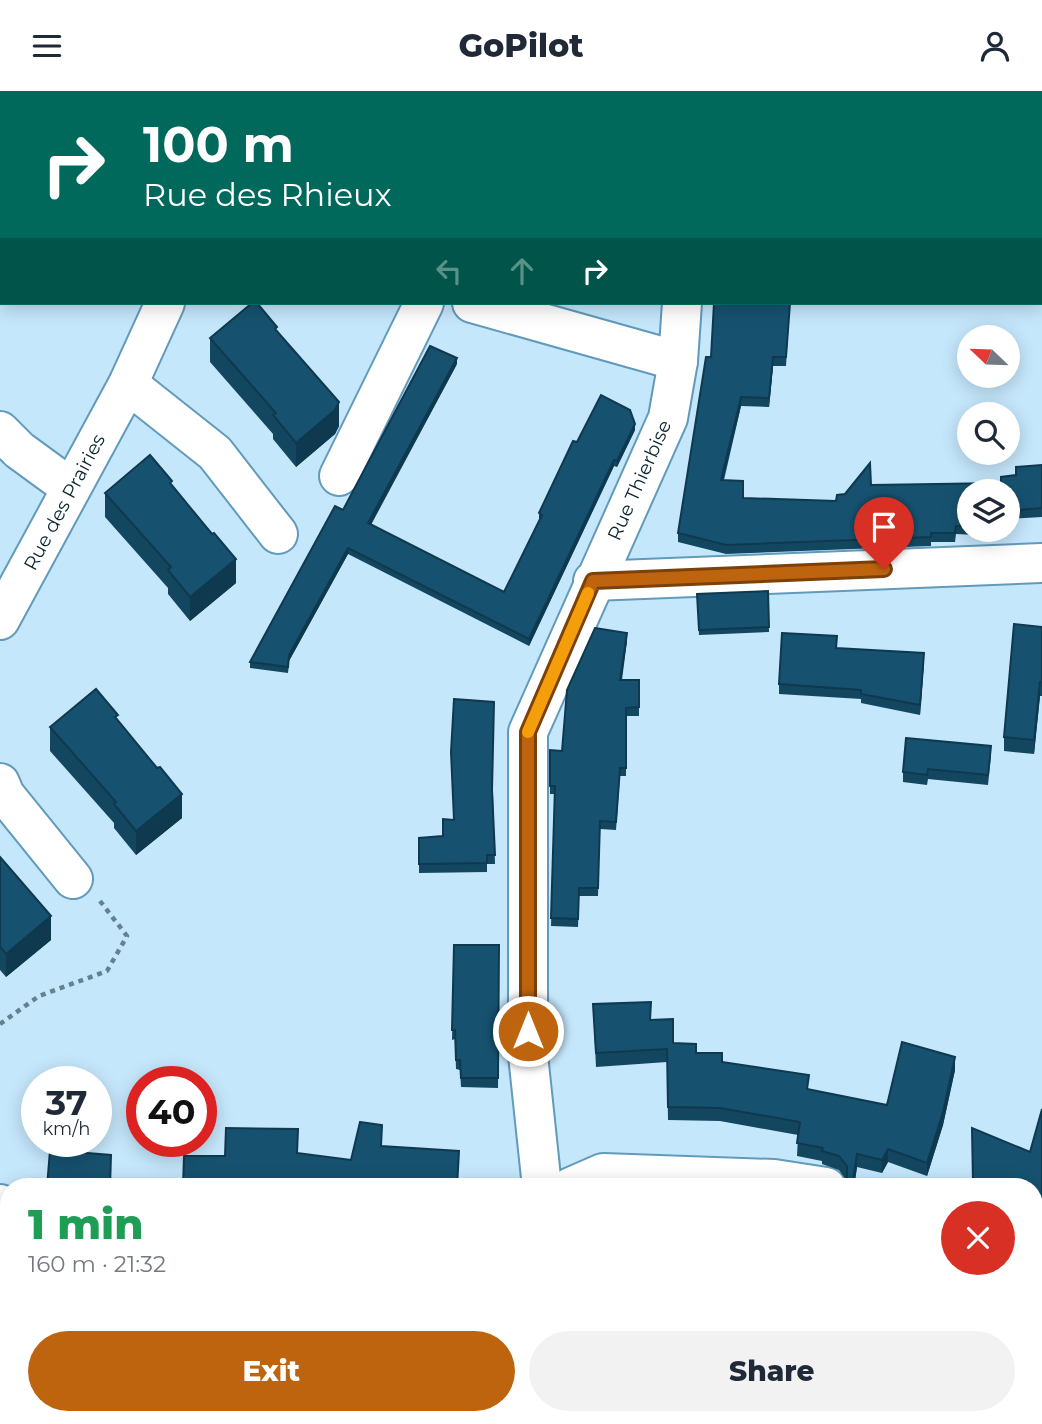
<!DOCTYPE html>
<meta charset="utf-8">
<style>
:root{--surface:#fff;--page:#f2f2f3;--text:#1f2937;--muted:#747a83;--accent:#bf640e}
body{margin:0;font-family:Montserrat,sans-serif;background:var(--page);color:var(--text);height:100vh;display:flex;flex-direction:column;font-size:26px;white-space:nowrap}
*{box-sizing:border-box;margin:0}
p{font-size:23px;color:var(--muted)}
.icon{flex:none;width:38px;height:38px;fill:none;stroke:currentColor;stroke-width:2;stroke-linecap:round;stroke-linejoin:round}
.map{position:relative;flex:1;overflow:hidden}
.side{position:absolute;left:0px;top:1087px;width:1043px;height:247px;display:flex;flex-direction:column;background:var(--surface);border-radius:28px 28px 0 0;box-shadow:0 4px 18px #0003}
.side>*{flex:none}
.top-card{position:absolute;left:0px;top:0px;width:1043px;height:214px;box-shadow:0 4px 18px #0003;background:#00695c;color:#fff;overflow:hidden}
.needle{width:46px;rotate:293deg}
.tools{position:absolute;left:957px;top:234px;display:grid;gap:14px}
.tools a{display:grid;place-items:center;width:63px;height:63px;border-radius:50%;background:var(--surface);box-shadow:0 4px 18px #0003;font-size:35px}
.speed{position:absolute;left:21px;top:975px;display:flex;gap:14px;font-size:35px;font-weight:700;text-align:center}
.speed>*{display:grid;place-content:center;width:91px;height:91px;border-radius:50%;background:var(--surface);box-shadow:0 4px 18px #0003;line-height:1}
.speed small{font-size:18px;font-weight:400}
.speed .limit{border:10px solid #d22;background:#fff;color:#111}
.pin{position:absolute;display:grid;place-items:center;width:60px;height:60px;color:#fff;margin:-72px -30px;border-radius:50% 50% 50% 0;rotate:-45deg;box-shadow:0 0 7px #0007}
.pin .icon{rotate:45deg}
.me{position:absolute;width:77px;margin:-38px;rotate:0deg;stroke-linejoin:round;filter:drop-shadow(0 0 5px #0008)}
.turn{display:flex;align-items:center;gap:24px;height:147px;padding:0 28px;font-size:32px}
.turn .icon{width:91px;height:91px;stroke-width:2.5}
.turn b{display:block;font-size:49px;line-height:60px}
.lanes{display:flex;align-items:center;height:66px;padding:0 28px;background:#0003;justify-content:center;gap:35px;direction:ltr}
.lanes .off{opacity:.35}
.round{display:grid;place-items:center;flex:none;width:74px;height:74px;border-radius:37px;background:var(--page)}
.head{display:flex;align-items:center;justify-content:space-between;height:119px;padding:0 28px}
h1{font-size:42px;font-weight:800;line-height:52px;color:#1e9e55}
.action{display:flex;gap:14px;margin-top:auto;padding:14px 28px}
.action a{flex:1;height:80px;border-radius:42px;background:var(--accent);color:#fff;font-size:28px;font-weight:800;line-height:80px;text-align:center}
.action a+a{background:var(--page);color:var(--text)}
header{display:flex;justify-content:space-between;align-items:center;height:91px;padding:0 28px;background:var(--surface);font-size:32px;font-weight:800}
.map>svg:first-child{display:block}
</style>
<header><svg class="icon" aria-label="menu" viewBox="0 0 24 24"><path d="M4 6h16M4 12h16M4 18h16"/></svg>GoPilot<svg class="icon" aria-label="person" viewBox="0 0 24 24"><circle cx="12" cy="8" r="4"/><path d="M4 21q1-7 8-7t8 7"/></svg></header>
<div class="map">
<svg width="1042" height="1333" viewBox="0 0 1042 1333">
<rect width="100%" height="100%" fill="#c5e7fc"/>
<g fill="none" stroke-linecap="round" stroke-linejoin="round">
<g stroke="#629abb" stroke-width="42">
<g id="minor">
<polyline points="682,0 682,2"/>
<polyline points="168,2 168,0"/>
<polyline points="851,2 856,0"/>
<polyline points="0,29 2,30"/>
<polyline points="472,212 678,270"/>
<polyline points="128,293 215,362 278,443"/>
<polyline points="0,340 19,359 71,397"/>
<polyline points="339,385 424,212"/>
<polyline points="593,490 1042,472"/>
<polyline points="0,529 128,293 165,212"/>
<polyline points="0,692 5,704 73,788"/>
<polyline points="542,1096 528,964 528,641 668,327 678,270 682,212"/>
<polyline points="571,1096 603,1082 774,1088 826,1096"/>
<polyline points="0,1113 9,1116"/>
<polyline points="1034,1145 1042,1147"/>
<polyline points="358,1333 364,1325"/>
</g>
</g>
<polyline stroke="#648091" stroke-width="4.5" stroke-dasharray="5 5" stroke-linecap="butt" points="0,933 39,905 107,880 127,845 100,810"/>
<use href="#minor" stroke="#fff" stroke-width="38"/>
</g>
<g fill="#134760">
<polygon points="0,79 2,81 2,145 0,143"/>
<polygon points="790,212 786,275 773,275 769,316 741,315 724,389 743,407 836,410 845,403 871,394 1001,392 1016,384 1042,374 1042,426 1008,428 1008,401 970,401 970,439 997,439 997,445 956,443 955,451 931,451 931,455 726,463 678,451 678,442 711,266"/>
<polygon points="277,240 339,335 335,343 296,376 273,348 273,343 210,271 210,247"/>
<polygon points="457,273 371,434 504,501 540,429 539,428 539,422 577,351 635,339 617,376 614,375 529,555 348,463 289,570 288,582 250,577 250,571 343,419"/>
<polygon points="172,395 236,492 190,530 168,503 168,497 105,426 105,402"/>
<polygon points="768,500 769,541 699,544 697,503"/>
<polygon points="1042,536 1042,605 1040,605 1034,663 1004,660 1004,646"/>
<polygon points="627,550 622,589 639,589 639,625 626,625 626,685 620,685 616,739 600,738 598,805 579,805 578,836 551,835 555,703 550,703 550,659 562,660"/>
<polygon points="924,571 920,624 861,612 861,608 779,603 779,593"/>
<polygon points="118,629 182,727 136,764 114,737 114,732 50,660 50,636"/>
<polygon points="991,665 988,694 928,688 927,694 903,691 903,681"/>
<polygon points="493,702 495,773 487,773 487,781 419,782 419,747 443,745 453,729"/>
<polygon points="0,766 51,849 6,886 0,879"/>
<polygon points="454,854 499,854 498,997 461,996 460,979 456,978 455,948 452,949"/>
<polygon points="593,913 651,929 673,952 696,962 809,998 887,1014 955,979 943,1034 927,1085 888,1071 882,1082 857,1076 854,1096 843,1096 846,1089 839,1079 822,1073 822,1070 797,1065 798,1044 720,1030 668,1029 667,971 596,976"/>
<polygon points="1042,1018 1042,1125 1034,1123 1034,1096 973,1096 972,1037 1030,1061"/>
<polygon points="0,1128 9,1131 9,1188 0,1185"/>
<polygon points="269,1325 317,1325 329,1333 278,1333"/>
<polygon points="772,1325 816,1325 809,1333 782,1333"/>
</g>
<g fill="#0f394e">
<polygon points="960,0 976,0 972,2 956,2"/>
<polygon points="773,266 773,275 769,316 769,307"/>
<polygon points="457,267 457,273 368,438 368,432"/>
<polygon points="741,306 741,315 721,397 721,389"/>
<polygon points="339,311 339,335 335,343 296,376 296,352"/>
<polygon points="635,333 635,339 617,376 617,370"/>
<polygon points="614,369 614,375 529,555 529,548"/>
<polygon points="348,457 348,463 289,570 288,582 289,564"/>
<polygon points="236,468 236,492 190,530 190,506"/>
<polygon points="627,542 627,550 620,597 620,589"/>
<polygon points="924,562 924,571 920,624 920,614"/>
<polygon points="1040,591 1040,605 1034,663 1034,649"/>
<polygon points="182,703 182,727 136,764 136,740"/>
<polygon points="51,825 51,849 6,886 6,863"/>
<polygon points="955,966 955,979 943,1034 927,1085 927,1072"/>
<polygon points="888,1058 888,1071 882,1082 882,1069"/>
<polygon points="857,1063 857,1076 854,1096 852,1096"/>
<polygon points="1042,1174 1042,1187 1034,1196 1034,1183"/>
<polygon points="628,1325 637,1325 632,1333 623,1333"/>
<polygon points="805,1325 816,1325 809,1333 799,1333"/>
</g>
<g fill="#165270" stroke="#0f394e" stroke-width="2">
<polygon points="92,0 129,0 129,2 91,2"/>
<polygon points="228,0 263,0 263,2 227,2"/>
<polygon points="579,0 618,0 618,2 578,2"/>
<polygon points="729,0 787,0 787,2 728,2"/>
<polygon points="900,0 960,0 956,2 896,2"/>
<polygon points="0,79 2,81 2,135 0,133"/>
<polygon points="252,212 257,212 277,236 275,238 339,311 335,319 296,352 273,324 276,322 210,247"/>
<polygon points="714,212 790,212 786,266 773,266 769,307 741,306 721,389 743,390 743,407 836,410 837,404 845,403 870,372 871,394 1001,392 1001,386 1016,384 1016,376 1042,374 1042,417 1008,420 1008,401 970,401 970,435 956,435 955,442 931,442 931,446 726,454 678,442 706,266 711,266"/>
<polygon points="430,255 457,267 368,432 504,501 542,424 539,422 573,350 577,351 601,304 630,319 635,333 617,370 614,369 529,548 348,457 289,564 288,576 250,571 335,415 343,419"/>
<polygon points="150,364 172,390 170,392 212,443 214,442 236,468 190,506 168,479 171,476 105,402"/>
<polygon points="768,500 769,536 699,539 697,503"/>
<polygon points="1014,533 1042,536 1042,591 1040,591 1034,649 1004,646"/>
<polygon points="595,537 627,542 620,589 639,589 639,616 626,617 626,677 620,677 616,731 600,730 598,797 579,797 578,828 551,827 555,695 550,695 550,659 562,660 567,599"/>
<polygon points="782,542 837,545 836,557 924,562 920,614 861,603 861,599 779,593"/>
<polygon points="96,598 118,624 115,626 157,677 160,676 182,703 136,740 114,713 116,711 50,636"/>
<polygon points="454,608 494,611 492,699 495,764 487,764 487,772 419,773 419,747 443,745 443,728 454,729 451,661"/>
<polygon points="906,647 991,655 988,684 928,678 927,684 903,681"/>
<polygon points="0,766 51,825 6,863 0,855"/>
<polygon points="454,854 499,854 498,987 461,987 460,969 456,969 455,939 452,939"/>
<polygon points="651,911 650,929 673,928 673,952 696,953 696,962 722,962 722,971 809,984 807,998 887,1014 902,951 955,966 943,1021 927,1072 888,1058 882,1069 857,1063 852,1096 843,1096 847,1087 847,1075 839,1065 822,1060 823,1057 797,1052 800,1031 720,1017 668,1016 667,958 596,962 593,913"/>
<polygon points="1042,1018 1042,1115 1034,1113 1034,1096 1000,1096 973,1091 972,1037 1030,1061"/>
<polygon points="360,1031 382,1034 381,1055 459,1060 457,1096 183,1096 184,1065 225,1065 226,1037 298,1038 297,1062 351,1069"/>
<polygon points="50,1059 111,1064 110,1096 47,1096"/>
<polygon points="641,1092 732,1095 631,1096"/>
<polygon points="0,1128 9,1131 9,1179 0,1176"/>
<polygon points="1034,1165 1042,1170 1042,1174 1034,1183"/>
<polygon points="278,1325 317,1325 329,1333 288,1333"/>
<polygon points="550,1325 628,1325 623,1333 545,1333"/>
<polygon points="788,1325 805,1325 799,1333 797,1333"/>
</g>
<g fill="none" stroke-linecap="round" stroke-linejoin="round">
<g stroke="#7c4109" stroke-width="18">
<polyline id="route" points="528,940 528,641 593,490 884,478"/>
</g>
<use href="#route" stroke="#bf640e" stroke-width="12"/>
<polyline stroke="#f59e0b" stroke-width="12" points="528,641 588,502"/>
</g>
<g text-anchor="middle" stroke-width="7" stroke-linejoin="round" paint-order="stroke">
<g font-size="19" fill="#0c2430" stroke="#fff">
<text transform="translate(639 389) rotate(-66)" y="7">Rue Thierbise</text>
<text transform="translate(64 411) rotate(-62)" y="7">Rue des Prairies</text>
</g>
</g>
</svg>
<div class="tools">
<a><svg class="needle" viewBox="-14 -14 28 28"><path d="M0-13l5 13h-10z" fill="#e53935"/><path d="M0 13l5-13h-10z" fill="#747a83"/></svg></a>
<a><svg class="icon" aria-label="search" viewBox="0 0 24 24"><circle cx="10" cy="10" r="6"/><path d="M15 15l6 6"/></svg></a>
<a><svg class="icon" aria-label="layers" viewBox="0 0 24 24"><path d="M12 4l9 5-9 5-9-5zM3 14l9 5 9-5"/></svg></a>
</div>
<div class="speed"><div>37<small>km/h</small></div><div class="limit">40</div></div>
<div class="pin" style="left:884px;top:478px;background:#d93025"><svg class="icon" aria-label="arrive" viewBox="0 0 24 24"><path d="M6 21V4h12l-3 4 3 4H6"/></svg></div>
<svg class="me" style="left:528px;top:940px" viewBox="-20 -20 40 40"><circle r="17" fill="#bf640e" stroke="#fff" stroke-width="3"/><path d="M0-11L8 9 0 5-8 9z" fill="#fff"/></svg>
<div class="top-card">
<div class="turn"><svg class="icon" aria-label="right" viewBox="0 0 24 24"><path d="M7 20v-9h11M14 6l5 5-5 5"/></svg><div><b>100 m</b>Rue des Rhieux</div></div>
<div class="lanes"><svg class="icon off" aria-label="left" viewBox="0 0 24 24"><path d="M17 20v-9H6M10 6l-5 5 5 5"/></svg><svg class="icon off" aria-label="ahead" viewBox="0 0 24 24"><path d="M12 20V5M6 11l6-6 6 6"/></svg><svg class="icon" aria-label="right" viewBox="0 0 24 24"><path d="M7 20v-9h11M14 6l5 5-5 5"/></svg></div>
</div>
<section class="side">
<div class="head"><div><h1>1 min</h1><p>160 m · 21:32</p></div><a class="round" style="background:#d93025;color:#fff"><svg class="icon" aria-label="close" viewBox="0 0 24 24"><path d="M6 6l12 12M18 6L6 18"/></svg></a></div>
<div class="action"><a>Exit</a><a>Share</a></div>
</section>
</div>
